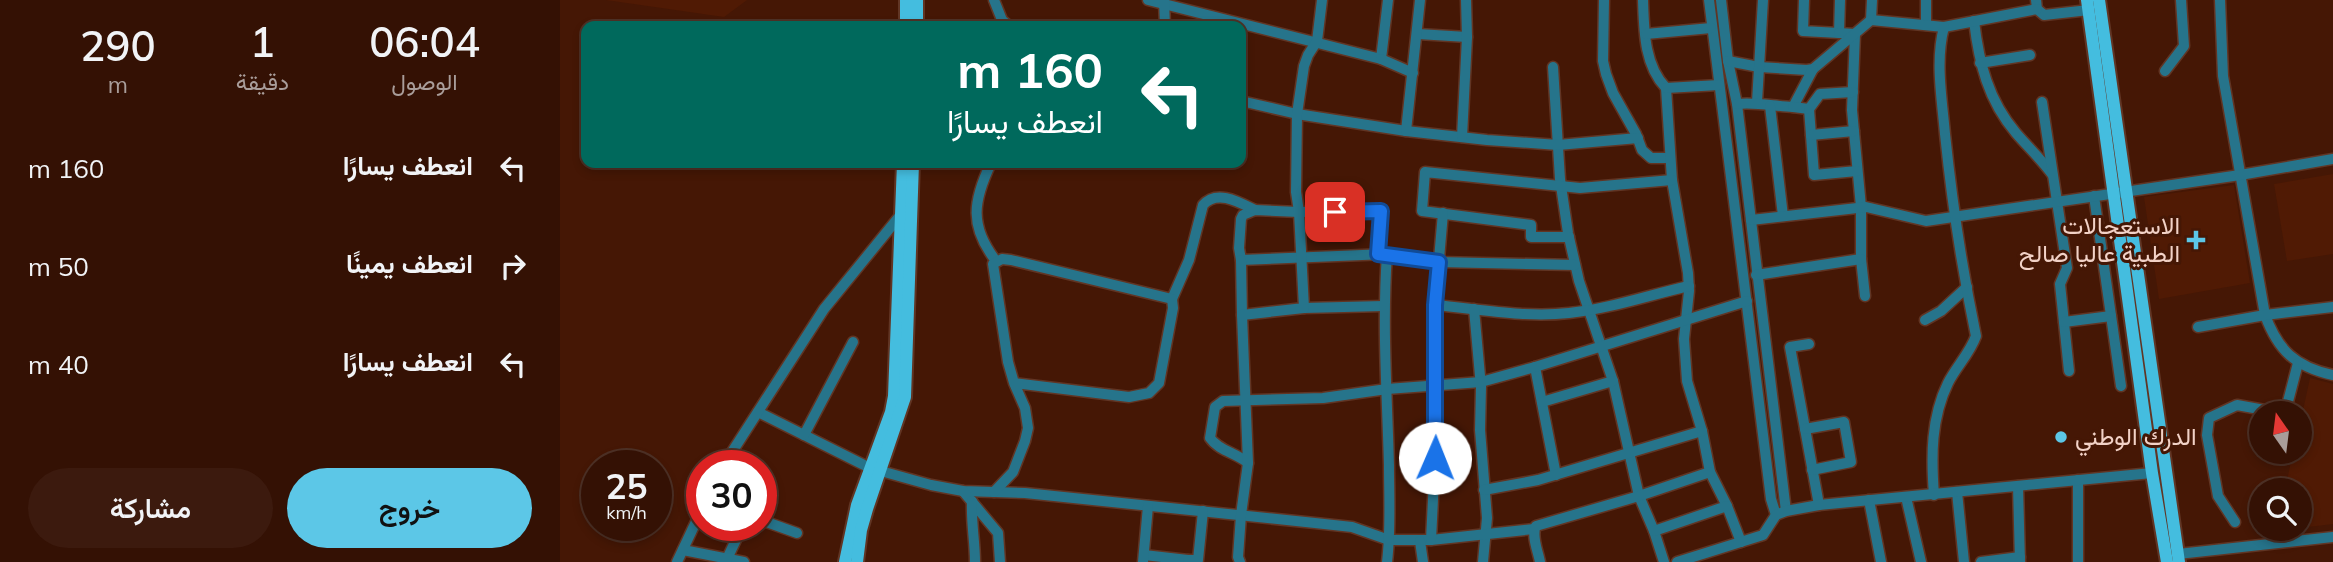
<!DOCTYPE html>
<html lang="ar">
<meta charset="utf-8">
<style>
:root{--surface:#341104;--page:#3c1a0e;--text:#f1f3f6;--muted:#a99d9a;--line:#4e3126;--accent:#5cc7e7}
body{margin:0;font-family:Mulish,Vazirmatn,sans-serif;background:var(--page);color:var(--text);direction:rtl;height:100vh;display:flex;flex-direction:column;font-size:26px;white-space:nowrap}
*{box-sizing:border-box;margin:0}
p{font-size:23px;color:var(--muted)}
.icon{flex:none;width:38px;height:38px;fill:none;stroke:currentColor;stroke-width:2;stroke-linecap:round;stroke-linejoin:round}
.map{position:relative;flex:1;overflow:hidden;direction:ltr}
.drawer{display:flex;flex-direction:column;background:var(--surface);width:560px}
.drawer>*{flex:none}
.guide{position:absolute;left:21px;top:21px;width:665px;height:147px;border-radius:14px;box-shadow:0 4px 10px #0003,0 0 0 2px var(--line);direction:rtl;background:#00695c;color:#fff;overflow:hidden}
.needle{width:46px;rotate:346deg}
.controls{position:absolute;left:1689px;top:401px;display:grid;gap:14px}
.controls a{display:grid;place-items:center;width:63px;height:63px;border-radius:50%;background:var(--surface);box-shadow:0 4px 10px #0003,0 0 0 2px var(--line);font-size:35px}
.speed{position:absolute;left:21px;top:450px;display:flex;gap:14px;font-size:35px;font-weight:700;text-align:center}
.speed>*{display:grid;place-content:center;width:91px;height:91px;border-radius:50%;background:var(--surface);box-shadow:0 4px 10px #0003,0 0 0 2px var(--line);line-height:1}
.speed small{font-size:18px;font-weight:400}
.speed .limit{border:10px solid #d22;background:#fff;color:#111}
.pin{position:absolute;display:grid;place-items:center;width:60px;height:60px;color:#fff;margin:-30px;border-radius:14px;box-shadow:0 4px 10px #0006}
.me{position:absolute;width:77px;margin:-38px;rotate:1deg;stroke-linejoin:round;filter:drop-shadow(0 0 5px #0008)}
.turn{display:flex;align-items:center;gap:24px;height:147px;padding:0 28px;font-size:32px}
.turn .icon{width:91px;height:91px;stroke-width:2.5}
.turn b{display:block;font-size:49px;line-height:60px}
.eta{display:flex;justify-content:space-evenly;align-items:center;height:119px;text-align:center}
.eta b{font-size:42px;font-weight:600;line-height:49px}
.button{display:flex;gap:14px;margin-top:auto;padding:14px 28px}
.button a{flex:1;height:80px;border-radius:42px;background:var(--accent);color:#111;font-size:28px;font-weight:600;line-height:80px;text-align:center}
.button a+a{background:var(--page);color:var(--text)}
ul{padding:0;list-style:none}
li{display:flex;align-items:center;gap:21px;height:98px;padding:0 28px}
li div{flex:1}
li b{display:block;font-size:26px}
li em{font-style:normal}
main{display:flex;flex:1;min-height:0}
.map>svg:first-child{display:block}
</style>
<main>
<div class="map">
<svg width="1773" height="562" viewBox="0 0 1773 562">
<rect width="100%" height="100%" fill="#451705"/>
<g fill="#501a04">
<polygon points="46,0 187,0 164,17"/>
<polygon points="1773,174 1773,254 1727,261 1714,184"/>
<polygon points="1674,185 1690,283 1599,299 1584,197"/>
<polygon points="1750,378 1773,384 1773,524 1740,528 1740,490 1725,490 1733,452 1740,452 1740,424"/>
</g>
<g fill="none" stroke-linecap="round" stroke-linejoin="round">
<g stroke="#613524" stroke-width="13">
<g id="minor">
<polyline points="434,0 442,20 449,26"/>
<polyline points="588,0 821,59 828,0"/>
<polyline points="1044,0 1043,61 1046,74 1053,93 1076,134 1082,150 1091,158 1110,158"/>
<path d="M1083,0c1,30 1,65 23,88l6,92 16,93 1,18 -5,48 3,42 15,50 8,41 17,34 14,36"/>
<polyline points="1149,0 1211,499 1216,515"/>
<polyline points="1161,0 1168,61 1177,104 1226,511"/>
<polyline points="1244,0 1243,31 1279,33 1280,0"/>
<polyline points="1366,0 1366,25"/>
<polyline points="1476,0 1477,9 1484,15 1529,10"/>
<path d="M1660,0l3,76 42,239c13,35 30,52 68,60"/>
<polyline points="604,1 605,26"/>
<polyline points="1311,20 1312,0"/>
<path d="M1414,21c5,42 14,79 42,112 12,14 25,26 36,41"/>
<polyline points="1279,33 1295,34 1292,110 1301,207 1301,259 1305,296"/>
<polyline points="858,34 907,37"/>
<polyline points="1086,34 1151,28"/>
<polyline points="821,59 853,73"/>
<polyline points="1168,61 1199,67 1247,70 1253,69 1311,20 1384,27 1477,9"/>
<polyline points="1420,63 1470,55"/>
<polyline points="993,67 1000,179 1008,233 1019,281 1053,381 1079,496 1094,531 1104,562"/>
<polyline points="1605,71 1624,46 1621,0"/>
<polyline points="1106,88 1159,85"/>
<polyline points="681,101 737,114 846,131 927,140 998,145 1078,138"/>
<polyline points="1197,102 1203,0"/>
<polyline points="1482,102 1507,268 1500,284 1509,371"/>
<path d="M1177,104c19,-2 36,2 56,3l20,-38"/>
<polyline points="1210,106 1223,216"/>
<polyline points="1233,107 1249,109 1254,175 1297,171"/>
<polyline points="1249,109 1260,94 1293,92"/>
<polyline points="846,131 860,0"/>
<polyline points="1251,135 1294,131"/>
<polyline points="902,137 907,37 906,0"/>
<path d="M431,163c-18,38 -22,63 5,98"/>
<polyline points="1534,196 1561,386"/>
<polyline points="1191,220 1306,207 1366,221 1680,175 1773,159"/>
<polyline points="1009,237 971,237 971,225 862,211 865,172 1020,188 1112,180"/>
<polyline points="818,254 821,211 739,212 695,210 683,215 681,219 679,248 681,260 827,254 879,262 1015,265"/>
<polyline points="681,260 682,315"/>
<polyline points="1196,275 1301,259"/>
<path d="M612,299l17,-39 14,-55c14,-16 36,-3 52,5"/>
<path d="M875,305c44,4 90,13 134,8 40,-4 80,-18 120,-27"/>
<polyline points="744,308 823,306"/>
<polyline points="914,309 921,387 920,430 927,518 923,562"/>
<polyline points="1365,320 1381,311 1407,287"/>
<polyline points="1504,322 1551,316"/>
<polyline points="1638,327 1705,315 1773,307"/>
<polyline points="1249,344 1230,347 1259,505"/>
<polyline points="975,367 996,475"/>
<polyline points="982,402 1053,381"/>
<polyline points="198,412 310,468 371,485 403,491 465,493 755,523 792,527 829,540 871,540 974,529"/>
<polyline points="1725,413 1738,363"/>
<polyline points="1245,429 1284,422 1291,462 1252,470"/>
<polyline points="244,435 293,342"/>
<path d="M688,463c-11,-10 -29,-12 -38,-25l5,-31 8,-6 100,-3 64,-9 94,-7 54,-15 212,-66"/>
<polyline points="163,466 264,309 343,212"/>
<polyline points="1518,480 1518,562"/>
<polyline points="1458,486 1460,562"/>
<polyline points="924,490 978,480 1142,431"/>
<polyline points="403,491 438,533 440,562"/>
<polyline points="434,492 453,472 465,441 468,428 465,408 454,383 448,362 433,264 442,259 451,260 612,299 613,308 599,383 589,393 569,397 454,383"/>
<polyline points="1397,492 1404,562"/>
<path d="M1374,495c-3,-39 -3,-77 14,-112 8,-16 22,-30 28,-47 -14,-67 -24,-134 -31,-202 -3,-35 -10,-73 -1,-107"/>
<polyline points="1346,497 1361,562"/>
<polyline points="1309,500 1321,562"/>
<path d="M412,501c-1,22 3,40 3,61"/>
<polyline points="201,520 237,533"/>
<polyline points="1675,522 1658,496 1647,435 1649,418 1677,405 1721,413"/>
<polyline points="1094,531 1167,506"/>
<polyline points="871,540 875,458 875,305 883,213"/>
<polyline points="860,541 863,562"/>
<polyline points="123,550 184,562"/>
<polyline points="1618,554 1773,537"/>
<polyline points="584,555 628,560 627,562"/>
<polyline points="628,560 638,560 643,511"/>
<polyline points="166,561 183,525"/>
<polyline points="117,562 142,509"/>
<polyline points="583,562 588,506"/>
<polyline points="680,562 678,557 681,515 688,463 682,315 744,308 739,212 736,192 737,114 744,66 748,55 757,41 762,0"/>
<path d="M827,562c4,-32 2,-65 2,-97 -2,-71 -7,-140 -2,-211"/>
<path d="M980,562c-2,-11 -9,-26 -4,-36l103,-30 71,-24"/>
<polyline points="1117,562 1203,535 1216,515 1226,511 1259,505 1592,473"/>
<polyline points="1421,562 1460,557"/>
</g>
</g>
<g stroke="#613524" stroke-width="16">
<g id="major">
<polyline points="1527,0 1592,473 1607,562"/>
<polyline points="1539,0 1619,562"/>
<polyline points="346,26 346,0"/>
<polyline points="357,26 357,0"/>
<polyline points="285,562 297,505 331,412 334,396 343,163"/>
<polyline points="297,562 301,530 307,509 345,397 353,163"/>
</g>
</g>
<use href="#minor" stroke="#26748b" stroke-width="10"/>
<use href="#major" stroke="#44bddf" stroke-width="12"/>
</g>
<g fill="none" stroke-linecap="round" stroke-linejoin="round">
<g stroke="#114b97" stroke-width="18">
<polyline id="route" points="775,212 821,211 818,254 879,262 875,305 875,458"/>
</g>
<use href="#route" stroke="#1a73e8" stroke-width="12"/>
</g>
<g fill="#5cc7e7" stroke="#451705" stroke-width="2.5">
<path d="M1632.5 229.5h7v7h7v7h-7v7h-7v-7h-7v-7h7z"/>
<circle cx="1501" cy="437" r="7"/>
</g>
<g text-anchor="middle" stroke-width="6" stroke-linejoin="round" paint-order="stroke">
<g font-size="24" fill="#f2d2c7" stroke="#451705" text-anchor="end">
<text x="1620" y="234">الاستعجالات<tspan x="1620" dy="28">الطبية عاليا صالح</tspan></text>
<text x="1515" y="445" text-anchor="start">الدرك الوطني</text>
</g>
</g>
</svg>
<div class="controls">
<a><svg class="needle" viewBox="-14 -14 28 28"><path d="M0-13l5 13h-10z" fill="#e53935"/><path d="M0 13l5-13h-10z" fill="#a99d9a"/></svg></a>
<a><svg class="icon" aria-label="search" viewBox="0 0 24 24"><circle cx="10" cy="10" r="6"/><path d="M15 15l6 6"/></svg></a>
</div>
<div class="speed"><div>25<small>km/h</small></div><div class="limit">30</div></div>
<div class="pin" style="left:775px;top:212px;background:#d93025"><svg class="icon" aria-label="arrive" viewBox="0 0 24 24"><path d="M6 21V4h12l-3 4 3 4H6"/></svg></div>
<svg class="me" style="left:875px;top:458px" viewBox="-20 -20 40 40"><circle r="19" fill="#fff"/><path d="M0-13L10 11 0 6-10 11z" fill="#1a73e8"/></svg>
<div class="guide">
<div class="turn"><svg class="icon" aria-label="left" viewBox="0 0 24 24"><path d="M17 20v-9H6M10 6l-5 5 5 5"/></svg><div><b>160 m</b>انعطف يسارًا</div></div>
</div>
</div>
<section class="drawer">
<div class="eta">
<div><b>06:04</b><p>الوصول</p></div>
<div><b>1</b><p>دقيقة</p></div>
<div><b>290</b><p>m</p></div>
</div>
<ul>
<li><svg class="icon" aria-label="left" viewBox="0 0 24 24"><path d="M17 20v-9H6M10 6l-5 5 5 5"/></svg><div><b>انعطف يسارًا</b></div><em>160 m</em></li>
<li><svg class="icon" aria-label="right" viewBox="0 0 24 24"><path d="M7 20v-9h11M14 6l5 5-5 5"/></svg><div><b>انعطف يمينًا</b></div><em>50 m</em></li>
<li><svg class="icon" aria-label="left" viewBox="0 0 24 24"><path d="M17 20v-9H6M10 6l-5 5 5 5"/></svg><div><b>انعطف يسارًا</b></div><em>40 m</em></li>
</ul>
<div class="button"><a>خروج</a><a>مشاركة</a></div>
</section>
</main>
